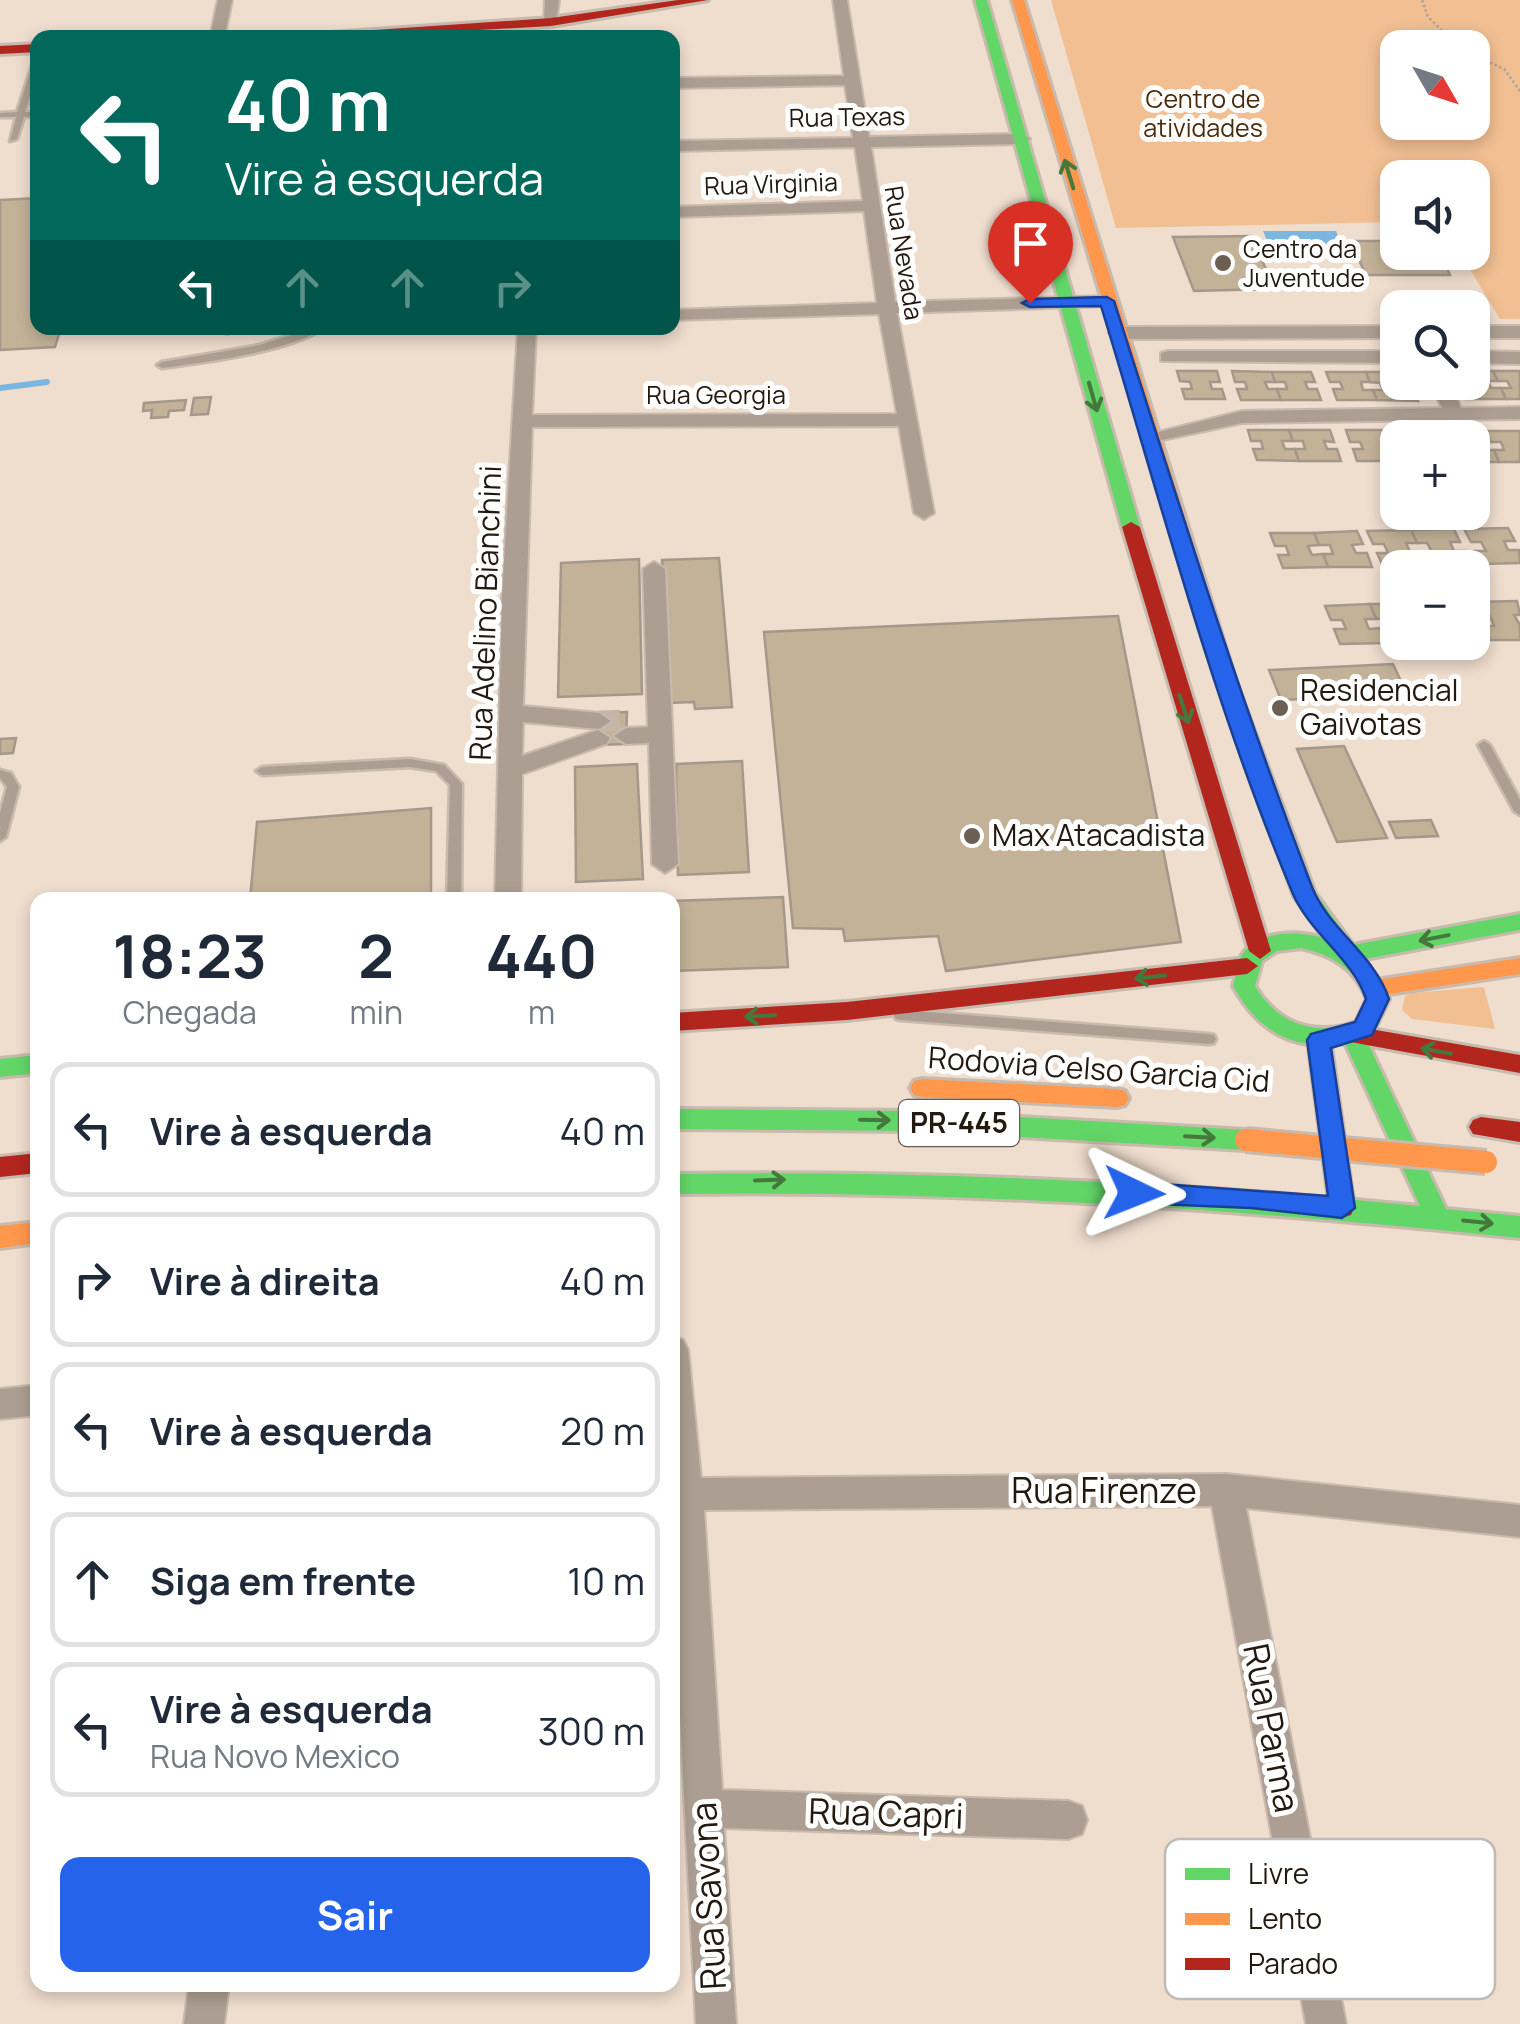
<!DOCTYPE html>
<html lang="pt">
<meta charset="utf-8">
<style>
:root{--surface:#fff;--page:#f6f6f7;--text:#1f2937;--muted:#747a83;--line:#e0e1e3;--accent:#2563eb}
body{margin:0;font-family:Manrope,sans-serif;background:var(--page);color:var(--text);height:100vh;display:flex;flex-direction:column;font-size:38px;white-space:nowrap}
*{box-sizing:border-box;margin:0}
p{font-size:32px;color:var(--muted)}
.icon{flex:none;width:55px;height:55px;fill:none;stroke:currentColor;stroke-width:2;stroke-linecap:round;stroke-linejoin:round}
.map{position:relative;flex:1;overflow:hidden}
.side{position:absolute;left:30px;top:892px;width:650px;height:1100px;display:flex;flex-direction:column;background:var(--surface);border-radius:20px;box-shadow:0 5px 15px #0003}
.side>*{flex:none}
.banner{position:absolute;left:30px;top:30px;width:650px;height:305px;border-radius:20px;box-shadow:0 5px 15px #0003;background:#00695c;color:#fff;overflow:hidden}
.needle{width:65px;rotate:129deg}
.buttons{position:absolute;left:1380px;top:30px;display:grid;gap:20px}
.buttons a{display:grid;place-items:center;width:110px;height:110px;border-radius:20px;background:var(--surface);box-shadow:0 5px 15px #0003;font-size:50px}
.pin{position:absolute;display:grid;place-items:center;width:85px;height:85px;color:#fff;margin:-102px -42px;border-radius:50% 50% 50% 0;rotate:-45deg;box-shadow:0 0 10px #0007}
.pin .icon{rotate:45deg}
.me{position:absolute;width:110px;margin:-55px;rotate:92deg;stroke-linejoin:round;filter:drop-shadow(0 0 8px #0008)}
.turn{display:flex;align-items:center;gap:35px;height:210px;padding:0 30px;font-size:45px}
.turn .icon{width:130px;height:130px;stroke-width:2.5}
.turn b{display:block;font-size:70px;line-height:85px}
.lanes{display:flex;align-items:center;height:95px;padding:0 30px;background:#0003;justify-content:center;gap:50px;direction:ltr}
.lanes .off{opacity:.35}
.eta{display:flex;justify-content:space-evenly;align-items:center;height:170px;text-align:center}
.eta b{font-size:60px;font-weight:700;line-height:70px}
.button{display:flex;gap:20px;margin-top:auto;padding:20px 30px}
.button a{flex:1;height:115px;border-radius:20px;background:var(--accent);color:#fff;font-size:40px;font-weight:700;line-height:115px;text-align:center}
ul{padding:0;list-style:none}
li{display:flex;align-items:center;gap:30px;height:135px;margin:0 20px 15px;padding:0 10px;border:5px solid var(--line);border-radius:20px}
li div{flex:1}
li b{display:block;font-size:38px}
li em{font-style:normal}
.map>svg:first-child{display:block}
</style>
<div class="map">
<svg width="1520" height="2024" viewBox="0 0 1520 2024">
<rect width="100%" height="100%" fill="#efddce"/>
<g fill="#f1bf92" fill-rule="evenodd">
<path d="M1051,0h469v319h-20l-40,-66 12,-1v-74h-74l-1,44 -281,6zM1398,48h74v74h-74z"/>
<polygon points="1484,987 1495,1029 1412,1019 1402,1010 1405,996 1412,993"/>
</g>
<polygon fill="#7bb6e0" points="1263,231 1336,231 1343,248 1270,248"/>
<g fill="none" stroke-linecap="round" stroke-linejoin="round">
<polyline stroke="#7bb6e0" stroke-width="6" points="0,388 47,382"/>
</g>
<g fill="#c3b298" stroke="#a4988b" stroke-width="2.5">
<polygon points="38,198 38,328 61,328 55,347 0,350 0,200"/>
<polygon points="1251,236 1275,289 1194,291 1173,237"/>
<polygon points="1350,241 1398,241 1398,252 1439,252 1450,275 1366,275"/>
<polygon points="228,328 284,328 227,334"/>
<polygon points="1177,371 1217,371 1220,382 1210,382 1212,389 1222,389 1225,399 1185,399 1182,389 1192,389 1190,382 1180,381"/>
<polygon points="1232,371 1272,372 1275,382 1265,382 1268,389 1277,389 1281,400 1241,400 1237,389 1247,389 1245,382 1235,382"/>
<polygon points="1472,371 1493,371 1498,381 1488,381 1491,388 1501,388 1506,399 1466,399 1461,388 1471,388"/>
<polygon points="1493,371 1520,371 1520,399 1506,399 1501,388 1511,388 1507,381 1498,381"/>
<polygon points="1272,372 1311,372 1315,382 1305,382 1308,389 1317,389 1321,400 1281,400 1277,389 1287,389 1285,382 1275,382"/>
<polygon points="1326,372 1366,372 1370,382 1361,382 1363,390 1373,390 1377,400 1337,400 1333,389 1343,389 1340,382 1330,382"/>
<polygon points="1366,372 1398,372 1398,382 1410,382 1400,383 1403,390 1413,390 1418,401 1377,400 1373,390 1383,390 1380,383 1370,382"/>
<polygon points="211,397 208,414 191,415 194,398"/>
<polygon points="186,400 184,410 169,411 168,417 151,418 152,410 143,411 144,403"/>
<polygon points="1248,430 1289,430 1293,441 1282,441 1285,449 1295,449 1299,461 1257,460 1253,449 1263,449 1261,441 1251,441"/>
<polygon points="1289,430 1330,430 1334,442 1324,441 1327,449 1337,449 1341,461 1299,461 1295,449 1305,449 1303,441 1293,441"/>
<polygon points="1346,430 1387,430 1392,442 1382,442 1385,450 1395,450 1398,461 1357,461 1353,449 1363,449 1360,442 1350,442"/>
<polygon points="1387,430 1428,431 1431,438 1398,438 1392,442"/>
<polygon points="1444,431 1486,431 1491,442 1481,442 1484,450 1494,450 1499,462 1472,462 1472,438 1447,438"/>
<polygon points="1486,431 1520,431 1520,462 1499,462 1494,450 1504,450 1501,442 1491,442"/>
<polygon points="1508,528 1515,541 1504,541 1508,550 1519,550 1520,563 1482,564 1475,551 1486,551 1481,542 1471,542 1464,529"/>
<polygon points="1454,529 1460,542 1450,542 1454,551 1465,551 1471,564 1427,565 1421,552 1432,552 1427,543 1417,543 1411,530"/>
<polygon points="1411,530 1417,543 1406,543 1410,552 1421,552 1427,565 1383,566 1377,553 1388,553 1384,544 1373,544 1367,531"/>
<polygon points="1357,531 1363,544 1352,545 1356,553 1367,553 1372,567 1328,567 1323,554 1333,554 1330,545 1319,545 1314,533"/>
<polygon points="1270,533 1314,533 1319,545 1308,546 1312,555 1323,554 1328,567 1283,568 1278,555 1289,555 1286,546 1275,546"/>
<polygon points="719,558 732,707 695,709 694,702 670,703 662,560"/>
<polygon points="639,559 642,694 558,697 561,563"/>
<polygon points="1517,601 1520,615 1514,615 1520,625 1520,640 1490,640 1483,626 1494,626 1490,616 1479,616 1472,602"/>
<polygon points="1370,604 1398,604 1398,642 1403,642 1387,643 1380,628 1392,628 1388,618 1376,619"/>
<polygon points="1370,604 1376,619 1365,619 1369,629 1380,628 1387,643 1340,644 1334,629 1346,629 1342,620 1331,620 1325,606"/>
<polygon points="1118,616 1181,942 946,971 938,936 845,941 843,929 793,928 764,632"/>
<polygon points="1393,664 1407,694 1281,700 1269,670"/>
<polygon points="627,712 626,744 598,745 600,713"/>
<polygon points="16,738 13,753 0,754 0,739"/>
<polygon points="1344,746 1387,838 1337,842 1297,749"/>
<polygon points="742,761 749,872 678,875 676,764"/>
<polygon points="637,764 643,879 576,882 575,767"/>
<polygon points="431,808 431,900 250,900 257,822"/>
<polygon points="1431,820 1438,836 1396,838 1389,822"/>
<polygon points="783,897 788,967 672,971 672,901"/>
</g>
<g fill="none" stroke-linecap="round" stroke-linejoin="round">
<polyline stroke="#c6b6a8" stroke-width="21" stroke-dasharray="21 10" stroke-linecap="butt" points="599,721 627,720"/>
<g stroke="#c8bbae" stroke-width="5">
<g id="lane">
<polygon points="34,60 38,60 38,72 25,112 38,112 38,116 24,117 17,139 10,141 16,117 0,117 0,113 17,112"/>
<path d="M313,328h12c-42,25 -114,33 -163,40l-5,-3 5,-3 98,-17z"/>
<polygon points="1484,741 1490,745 1520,800 1520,815 1514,811 1478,745"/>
<polygon points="410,759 444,765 462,784 461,900 447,900 450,785 436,771 410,767 262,775 256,771 262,767"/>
<polygon points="0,770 11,773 19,787 6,837 0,841 0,813 7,787 0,778"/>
<polygon points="901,1010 1209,1034 1214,1035 1216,1039 1214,1043 1209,1044 901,1020 896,1019 894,1015 896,1011"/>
</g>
</g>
<g stroke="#c8bbae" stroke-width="4">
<g id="street">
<polygon points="218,0 232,0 224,38 210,38"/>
<polygon points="545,0 559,0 556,25 544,22"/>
<polygon points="833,0 847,0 869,137 1022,134 1030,139 1022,144 871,147 895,302 1107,296 1116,301 1107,306 897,313 934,513 924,519 914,513 899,426 532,427 523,706 599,713 611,721 599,729 523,722 522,756 598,730 610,738 606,744 522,774 521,900 495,900 502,596 518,328 536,328 532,415 897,414 879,314 672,320 672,310 877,303 864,211 672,217 672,207 863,201 855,147 672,151 672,141 853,138 845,85 672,88 672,78 844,76"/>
<polygon points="1398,326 1398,338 1118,339 1109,333 1118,327"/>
<rect x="1472" y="326" width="48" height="12"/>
<polygon points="1168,351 1398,351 1398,363 1161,361 1161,353"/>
<polygon points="1472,351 1520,352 1520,364 1472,363"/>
<polygon points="1430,382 1449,382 1461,408 1520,407 1520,419 1242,423 1153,442 1143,436 1242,411 1442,408"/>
<polygon points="654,562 665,569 678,864 665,873 652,864 649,743 626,744 614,736 626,728 648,727 643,569"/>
<polygon points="672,1336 683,1340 688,1350 701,1478 1226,1474 1520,1505 1520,1537 1246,1508 1346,2024 1306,2024 1212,1506 704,1510 722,1790 1068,1801 1082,1806 1087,1820 1082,1834 1068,1839 724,1828 736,2024 696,2024 672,1563"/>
<polygon points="38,1385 38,1415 0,1419 0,1389"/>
<polygon points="189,1985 229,1985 224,2024 184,2024"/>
</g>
</g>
<g stroke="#c8bbae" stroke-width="6">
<g id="fast">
<polygon points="975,0 987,0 1140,527 1137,531 1131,532 1122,527"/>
<path d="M1197,580l9,5 31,100 78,208 38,52 167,-31v16l-155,29 24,40 -17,35 -7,3 81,172 74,7v22c-282,-29 -564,-48 -848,-44v-20c250,-4 500,8 748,32l-75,-163c-52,9 -87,-12 -112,-57 3,-10 4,-23 9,-31 16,-26 58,-24 82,-17l-30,-42 -75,-211 -31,-100zM1301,948c31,7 54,20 66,51l-11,23c-42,15 -78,2 -101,-36l7,-25 15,-10z"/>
<polygon points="38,1055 38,1073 0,1077 0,1059"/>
<polygon points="672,1109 915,1111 1246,1130 1254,1133 1258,1140 1254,1147 1246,1150 915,1131 672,1129"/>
</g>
</g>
<g stroke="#c8bbae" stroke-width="6">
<g id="slow">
<polygon points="1012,0 1024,0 1206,585 1203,589 1191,589 1188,585"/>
<polygon points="1520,958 1520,974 1376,996 1365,988 1376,980"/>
<polygon points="922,1079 1117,1089 1125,1091 1129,1098 1125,1105 1117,1107 922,1097 914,1095 910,1088 914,1081"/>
<polygon points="38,1222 38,1243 0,1248 0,1226"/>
</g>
</g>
<g stroke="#c8bbae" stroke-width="6">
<g id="jam">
<polygon points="678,0 708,0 551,26 335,38 256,38 551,18"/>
<polygon points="38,44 38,52 0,54 0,46"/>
<polygon points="1131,522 1140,527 1271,951 1260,959 1249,951 1122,527"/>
<polygon points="1247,958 1258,966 1247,974 847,1020 672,1031 672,1013 847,1002"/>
<polygon points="1353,1026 1520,1055 1520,1073 1345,1041 1342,1035 1345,1029"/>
<polygon points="1319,1031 1327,1034 1330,1040 1354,1208 1351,1215 1342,1218 1333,1215 1330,1208 1308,1040 1311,1034"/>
<polygon points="1481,1117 1520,1122 1520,1142 1473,1134 1469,1127 1473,1120"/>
<polygon points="38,1153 38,1173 0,1177 0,1157"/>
</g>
</g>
<g stroke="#b0a498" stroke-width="2.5" stroke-dasharray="2.5 2.5" stroke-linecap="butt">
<polyline points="1422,0 1428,17 1460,48"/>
<polyline points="1472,54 1504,69 1520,91"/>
</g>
<use href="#lane" fill="#ac9e92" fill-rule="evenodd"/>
<use href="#street" fill="#ac9e92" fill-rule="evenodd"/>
<use href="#fast" fill="#63d668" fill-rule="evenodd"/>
<use href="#slow" fill="#ff974d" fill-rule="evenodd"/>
<use href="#jam" fill="#b3261e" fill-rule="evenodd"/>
<g stroke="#c8bbae" stroke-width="28" stroke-linecap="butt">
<polyline id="slow-bridge" points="1246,1140 1486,1162"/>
</g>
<use href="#slow-bridge" stroke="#ff974d" stroke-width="22"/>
</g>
<defs><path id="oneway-shaft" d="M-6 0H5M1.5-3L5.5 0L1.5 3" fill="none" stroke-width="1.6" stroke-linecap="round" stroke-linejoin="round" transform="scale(2.5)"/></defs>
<g stroke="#44783c">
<use href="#oneway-shaft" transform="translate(1069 174) rotate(-107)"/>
<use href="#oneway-shaft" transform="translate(1093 397) rotate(74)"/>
<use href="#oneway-shaft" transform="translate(1184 709) rotate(72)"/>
<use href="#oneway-shaft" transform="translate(1434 938) rotate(169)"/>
<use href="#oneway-shaft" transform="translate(1150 977) rotate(174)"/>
<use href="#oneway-shaft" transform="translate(760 1016) rotate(177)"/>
<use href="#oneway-shaft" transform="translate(1436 1051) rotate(-170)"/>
<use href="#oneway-shaft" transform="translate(875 1120) rotate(1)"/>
<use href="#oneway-shaft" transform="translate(1200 1137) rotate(3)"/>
<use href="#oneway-shaft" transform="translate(770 1180) rotate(-2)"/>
<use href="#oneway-shaft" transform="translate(1478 1222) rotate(6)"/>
</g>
<path fill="#2563eb" stroke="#184099" stroke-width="2.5" d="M1107,297l7,4c63,197 124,393 198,586 17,43 62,67 77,112l-17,36 -41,13 24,160 -13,10 -91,-10 -117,-5 -12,-10 12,-11 194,14 -21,-156 4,-6 44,-12 11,-23c-13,-40 -56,-66 -73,-105 -80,-190 -132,-392 -192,-588l-71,1 -8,-4 8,-4z"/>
<g fill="#6b5e52" stroke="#fff" stroke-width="4">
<circle cx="1223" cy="263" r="10"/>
<circle cx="1280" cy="708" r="10"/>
<circle cx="972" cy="836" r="10"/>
</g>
<g text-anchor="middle" stroke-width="10" stroke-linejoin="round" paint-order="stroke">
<g font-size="25" fill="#4a2b0c" stroke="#fff">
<text x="1203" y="108">Centro de<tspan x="1203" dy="29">atividades</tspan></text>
</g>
<g font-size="25" fill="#24190f" stroke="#fff">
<text transform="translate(847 117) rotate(-1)" y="9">Rua Texas</text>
<text transform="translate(771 184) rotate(-2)" y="9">Rua Virginia</text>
<text transform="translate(904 253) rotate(81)" y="9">Rua Nevada</text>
<text x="716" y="404">Rua Georgia</text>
</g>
<g font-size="25" fill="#24190f" stroke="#fff" text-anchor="start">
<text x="1243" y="258">Centro da<tspan x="1243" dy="29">Juventude</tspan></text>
</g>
<rect fill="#fff" stroke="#665e57" stroke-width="2.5" x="899" y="1100" width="120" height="46" rx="8"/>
<g font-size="28" font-weight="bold" fill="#24190f">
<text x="959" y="1133">PR-445</text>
</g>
<g font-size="30" fill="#24190f" stroke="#fff">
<text transform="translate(486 613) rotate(-88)" y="10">Rua Adelino Bianchini</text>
<text transform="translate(1099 1070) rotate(4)" y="10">Rodovia Celso Garcia Cid</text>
</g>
<g font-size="30" fill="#24190f" stroke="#fff" text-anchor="start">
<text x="1300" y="701">Residencial<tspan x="1300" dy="34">Gaivotas</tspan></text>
<text x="992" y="846">Max Atacadista</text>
</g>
<g font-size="35" fill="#24190f" stroke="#fff">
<text x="1104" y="1503">Rua Firenze</text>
<text transform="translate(1271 1728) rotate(79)" y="12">Rua Parma</text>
<text transform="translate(886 1814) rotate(2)" y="12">Rua Capri</text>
<text transform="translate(709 1896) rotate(-93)" y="12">Rua Savona</text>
</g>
</g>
<rect x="1165" y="1839" width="330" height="160" rx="15" fill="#fff" stroke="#bdbab7" stroke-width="2.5"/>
<rect x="1185" y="1868" width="45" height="12" fill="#63d668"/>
<rect x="1185" y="1913" width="45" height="12" fill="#ff974d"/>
<rect x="1185" y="1958" width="45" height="12" fill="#b3261e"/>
<g font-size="28" fill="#24190f">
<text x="1248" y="1884">Livre</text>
<text x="1248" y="1929">Lento</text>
<text x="1248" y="1974">Parado</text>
</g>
</svg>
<div class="buttons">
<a><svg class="needle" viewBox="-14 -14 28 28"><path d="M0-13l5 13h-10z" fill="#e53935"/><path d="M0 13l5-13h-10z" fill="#747a83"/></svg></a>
<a><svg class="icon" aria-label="sound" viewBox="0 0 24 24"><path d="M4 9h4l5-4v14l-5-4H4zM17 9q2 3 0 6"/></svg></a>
<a><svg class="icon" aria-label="search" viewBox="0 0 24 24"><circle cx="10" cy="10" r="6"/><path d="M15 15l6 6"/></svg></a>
<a>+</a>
<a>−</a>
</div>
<div class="pin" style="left:1030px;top:303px;background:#d93025"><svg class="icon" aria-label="arrive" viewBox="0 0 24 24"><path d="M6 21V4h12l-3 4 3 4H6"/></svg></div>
<svg class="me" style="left:1134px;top:1193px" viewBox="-20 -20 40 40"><path d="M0-17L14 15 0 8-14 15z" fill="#2563eb" stroke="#fff" stroke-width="4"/></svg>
<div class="banner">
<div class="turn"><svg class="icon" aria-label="left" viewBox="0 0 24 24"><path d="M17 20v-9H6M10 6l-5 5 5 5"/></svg><div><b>40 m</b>Vire à esquerda</div></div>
<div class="lanes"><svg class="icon" aria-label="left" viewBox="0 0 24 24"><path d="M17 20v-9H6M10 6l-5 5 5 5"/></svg><svg class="icon off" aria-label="ahead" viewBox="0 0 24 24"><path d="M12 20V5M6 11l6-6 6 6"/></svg><svg class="icon off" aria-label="ahead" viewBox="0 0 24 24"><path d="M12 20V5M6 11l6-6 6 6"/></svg><svg class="icon off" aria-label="right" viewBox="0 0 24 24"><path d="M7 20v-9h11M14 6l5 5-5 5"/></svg></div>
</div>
<section class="side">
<div class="eta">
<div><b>18:23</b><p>Chegada</p></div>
<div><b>2</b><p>min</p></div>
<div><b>440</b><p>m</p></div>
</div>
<ul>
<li><svg class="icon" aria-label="left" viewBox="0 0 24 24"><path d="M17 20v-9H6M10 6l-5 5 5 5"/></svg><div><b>Vire à esquerda</b></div><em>40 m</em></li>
<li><svg class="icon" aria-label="right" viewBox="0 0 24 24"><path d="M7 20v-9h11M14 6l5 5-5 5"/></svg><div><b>Vire à direita</b></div><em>40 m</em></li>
<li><svg class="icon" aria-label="left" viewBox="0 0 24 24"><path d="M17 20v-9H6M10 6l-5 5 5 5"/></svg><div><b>Vire à esquerda</b></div><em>20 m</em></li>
<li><svg class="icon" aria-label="ahead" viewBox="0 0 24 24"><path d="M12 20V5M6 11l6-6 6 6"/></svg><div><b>Siga em frente</b></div><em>10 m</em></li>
<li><svg class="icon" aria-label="left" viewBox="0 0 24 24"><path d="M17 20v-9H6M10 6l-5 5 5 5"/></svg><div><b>Vire à esquerda</b><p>Rua Novo Mexico</p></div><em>300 m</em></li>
</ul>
<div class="button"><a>Sair</a></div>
</section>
</div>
